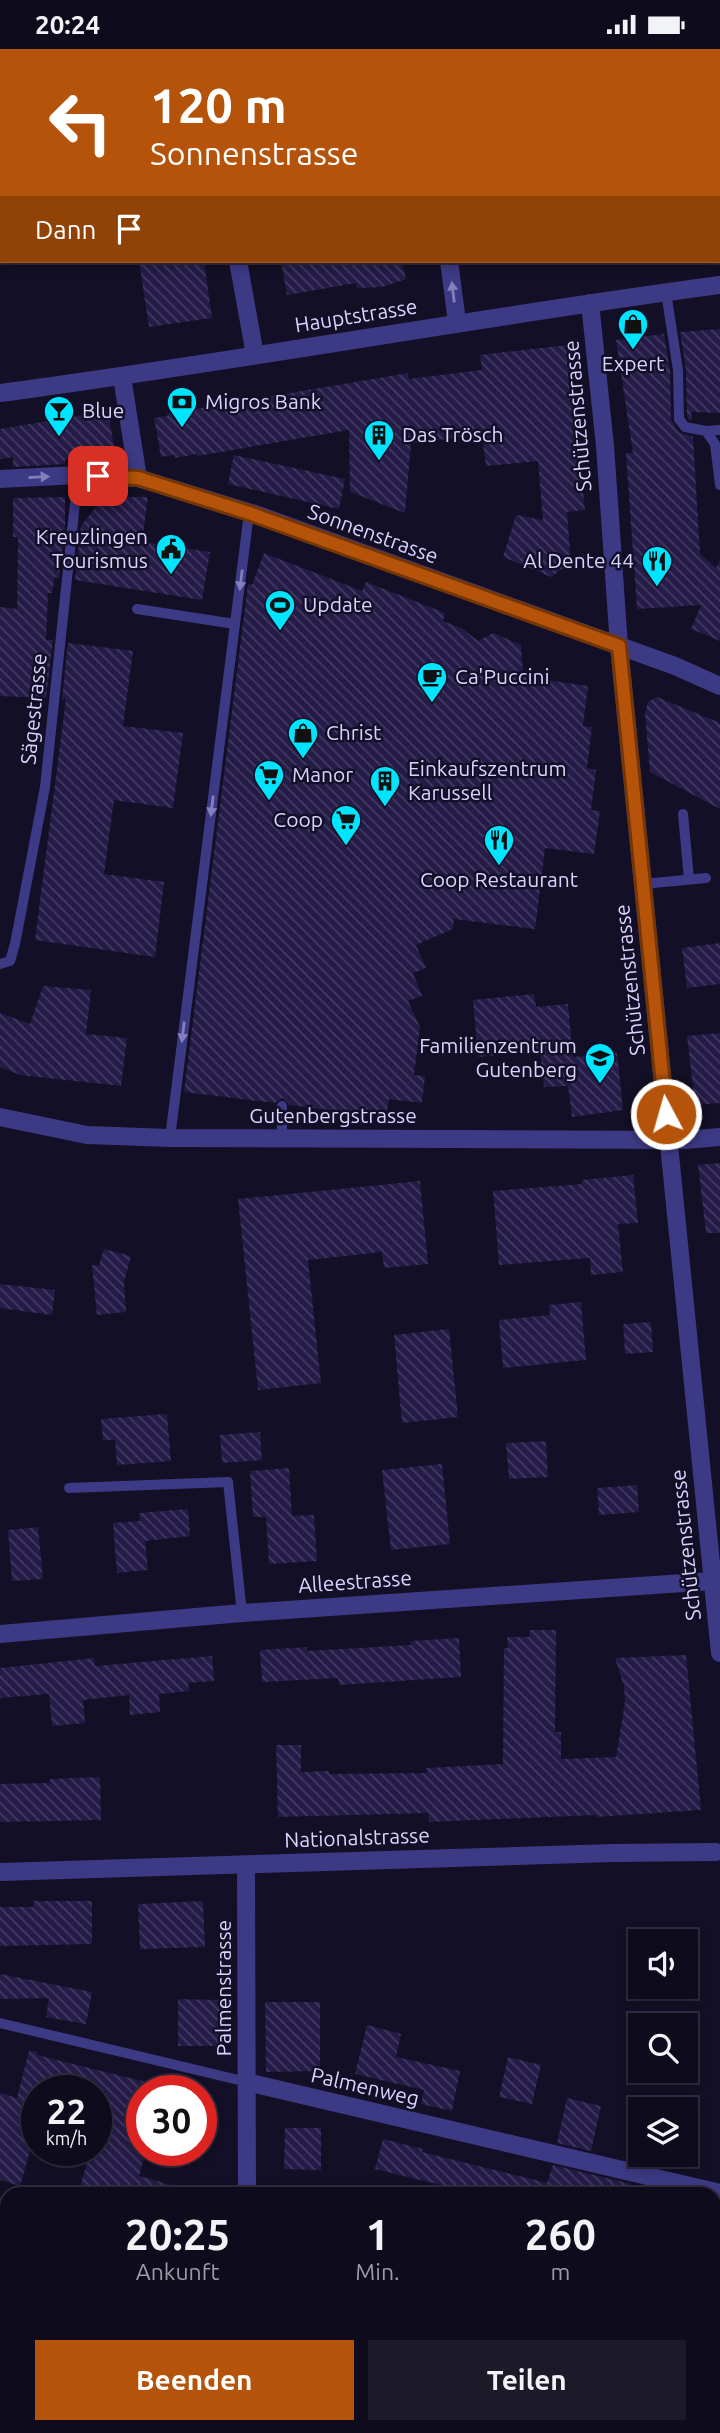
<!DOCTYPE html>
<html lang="de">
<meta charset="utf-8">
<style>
:root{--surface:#0e0b1c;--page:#1c1929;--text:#f1f3f6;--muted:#9b9ba3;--line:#2e2b3b;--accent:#b45309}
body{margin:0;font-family:Ubuntu,sans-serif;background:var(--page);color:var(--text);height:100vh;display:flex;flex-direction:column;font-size:26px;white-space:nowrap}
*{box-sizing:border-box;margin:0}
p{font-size:23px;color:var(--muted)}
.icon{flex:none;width:38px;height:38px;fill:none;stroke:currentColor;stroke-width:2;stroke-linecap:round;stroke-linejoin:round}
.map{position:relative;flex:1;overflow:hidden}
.drawer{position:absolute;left:0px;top:2138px;width:721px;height:247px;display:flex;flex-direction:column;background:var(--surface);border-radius:21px 21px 0 0;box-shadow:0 4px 10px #0003,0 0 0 2px var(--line)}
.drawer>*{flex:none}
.banner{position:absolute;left:0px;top:0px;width:721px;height:214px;box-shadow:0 4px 10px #0003,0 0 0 2px var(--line);background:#b45309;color:#fff;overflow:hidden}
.buttons{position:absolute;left:628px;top:1880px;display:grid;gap:14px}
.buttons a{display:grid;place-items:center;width:70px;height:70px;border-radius:0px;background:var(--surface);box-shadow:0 4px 10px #0003,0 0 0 2px var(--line);font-size:35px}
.speed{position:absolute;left:21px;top:2026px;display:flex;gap:14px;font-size:35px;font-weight:700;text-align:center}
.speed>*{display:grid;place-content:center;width:91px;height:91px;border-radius:50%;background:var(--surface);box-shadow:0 4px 10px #0003,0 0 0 2px var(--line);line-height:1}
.speed small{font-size:18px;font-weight:400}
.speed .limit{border:10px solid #d22;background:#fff;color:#111}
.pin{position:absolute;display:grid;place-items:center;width:60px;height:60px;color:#fff;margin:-30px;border-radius:14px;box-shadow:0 4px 10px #0006}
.me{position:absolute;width:77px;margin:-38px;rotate:354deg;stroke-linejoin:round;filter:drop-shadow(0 0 5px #0008)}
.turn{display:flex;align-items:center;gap:24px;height:147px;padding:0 35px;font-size:32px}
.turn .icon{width:91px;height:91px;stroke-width:2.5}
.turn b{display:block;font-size:49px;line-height:60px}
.then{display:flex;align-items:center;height:66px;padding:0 35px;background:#0003;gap:14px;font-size:26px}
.eta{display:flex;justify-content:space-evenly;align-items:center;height:119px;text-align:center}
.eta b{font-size:42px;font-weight:700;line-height:49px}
.cta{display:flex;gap:14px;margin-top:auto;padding:14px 35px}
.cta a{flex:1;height:80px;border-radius:0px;background:var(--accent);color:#fff;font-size:28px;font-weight:700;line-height:80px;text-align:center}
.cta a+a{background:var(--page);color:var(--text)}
.status{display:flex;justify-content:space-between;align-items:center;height:49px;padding:0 35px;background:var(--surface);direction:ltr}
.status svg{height:19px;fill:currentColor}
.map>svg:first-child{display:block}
</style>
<div class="status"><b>20:24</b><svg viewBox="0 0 49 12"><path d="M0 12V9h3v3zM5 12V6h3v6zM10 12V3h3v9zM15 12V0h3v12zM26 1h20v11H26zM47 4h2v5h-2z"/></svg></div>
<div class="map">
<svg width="720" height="2384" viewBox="0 0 720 2384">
<defs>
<pattern id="building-back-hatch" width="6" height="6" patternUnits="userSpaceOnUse" patternTransform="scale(1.75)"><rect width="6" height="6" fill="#241b47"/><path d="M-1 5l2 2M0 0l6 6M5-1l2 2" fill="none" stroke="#433b63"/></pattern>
</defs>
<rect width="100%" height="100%" fill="#130f26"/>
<g fill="url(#building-back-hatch)">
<polygon points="139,212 204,212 212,269 149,278"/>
<polygon points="281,212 402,212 406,230 382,238 357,239 356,234 287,246"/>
<polygon points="720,280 720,364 691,363 692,371 689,371 687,367 686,321 680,283"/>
<polygon points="664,285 670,322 671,371 679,383 693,388 700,505 716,519 720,511 720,592 691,580 701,556 637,560 626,404 633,404 616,291"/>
<polygon points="568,296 585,461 567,463 571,513 551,528 503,508 516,466 543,471 538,412 486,417 482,386 411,394 405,464 350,443 349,381 198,407 197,405 175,409 175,406 161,408 154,369 168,367 167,365 408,324 409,330 482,321 480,306"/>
<polygon points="108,362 115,403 65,411 65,415 13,418 13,408 0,410 0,380"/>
<polygon points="234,406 345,430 339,460 228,435"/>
<polygon points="65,448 65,477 59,529 55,528 52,544 48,544 46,591 53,591 46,649 0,647 0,558 17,560 18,488 13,488 13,449"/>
<polygon points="111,448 148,448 142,493 210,503 202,551 75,531 81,477 99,454"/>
<polygon points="264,504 362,542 366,533 445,564 443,572 463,580 478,592 493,584 521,596 523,625 525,625 525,628 588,637 583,677 592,678 587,719 596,721 591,761 600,762 594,805 545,799 535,880 454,870 453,880 416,896 426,919 413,924 422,947 408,952 420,978 414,1026 425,1027 422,1054 389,1050 386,1068 290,1056 283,1049 275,1054 184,1043 248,535 252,536"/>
<polygon points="68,594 133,602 123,677 183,684 173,759 114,751 104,825 164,833 155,908 35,891 66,650 62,650"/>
<polygon points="657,648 720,674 720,760 650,723 645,664 648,653"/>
<polygon points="720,894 720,935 687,939 682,899"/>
<polygon points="43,937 91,941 86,985 127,989 121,1037 20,1026 0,1018 0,964 30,975"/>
<polygon points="534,945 536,958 568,955 573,1008 617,1004 623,1061 572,1068 568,1037 544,1038 540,1002 478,1008 473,951"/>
<polygon points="720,984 720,1054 695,1056 687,987"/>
<polygon points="720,1114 720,1184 706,1184 698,1116"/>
<polygon points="633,1126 638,1174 618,1175 623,1223 591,1226 590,1209 499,1216 493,1142 582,1135 582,1131"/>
<polygon points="420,1132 428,1215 384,1219 382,1203 308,1211 321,1334 258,1341 238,1150"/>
<polygon points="104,1200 131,1207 124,1233 126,1263 97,1266 92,1216 99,1217"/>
<polygon points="0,1235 55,1241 52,1266 0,1259"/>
<polygon points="581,1253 586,1311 503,1319 499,1271 550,1266 549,1256"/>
<polygon points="651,1273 653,1303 625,1305 623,1275"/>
<polygon points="449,1280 458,1368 402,1374 394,1286"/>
<polygon points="167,1365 171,1412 117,1416 115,1391 103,1391 101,1370"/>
<polygon points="260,1383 262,1411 222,1414 220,1386"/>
<polygon points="546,1392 548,1428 509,1430 506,1394"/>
<polygon points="442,1415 450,1495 391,1501 382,1421"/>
<polygon points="289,1419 292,1467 314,1466 317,1512 269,1515 266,1468 253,1468 250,1422"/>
<polygon points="637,1436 639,1463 599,1466 597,1439"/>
<polygon points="188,1460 190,1487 145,1492 148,1521 117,1524 113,1474 140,1472 139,1464"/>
<polygon points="38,1478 43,1530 12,1532 8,1481"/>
<polygon points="530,1581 556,1581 555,1683 561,1683 561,1710 616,1708 625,1653 624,1637 615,1609 686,1606 701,1761 596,1768 596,1766 429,1773 428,1764 278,1768 276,1696 301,1696 301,1723 329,1722 329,1725 427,1724 426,1719 503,1715 504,1599 508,1599 507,1588 529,1588"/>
<polygon points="459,1589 461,1628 339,1636 338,1629 262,1633 260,1601 307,1598 307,1602 411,1596 411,1592"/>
<polygon points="212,1607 214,1632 188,1634 189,1642 159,1645 160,1663 130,1666 129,1646 83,1651 85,1674 52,1677 49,1645 0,1649 0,1619 94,1609 95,1617"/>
<polygon points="100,1728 101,1771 0,1773 0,1735 50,1734 50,1730"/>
<polygon points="33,1852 92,1852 92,1895 0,1897 0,1858 34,1858"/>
<polygon points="203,1852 205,1898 140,1900 138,1855"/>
<polygon points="0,1925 92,1943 86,1975 46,1968 49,1949 0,1950"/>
<polygon points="178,1950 221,1951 221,1997 178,1997"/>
<polygon points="265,1953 320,1953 320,2022 266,2023"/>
<polygon points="367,1976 401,1985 396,2008 460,2022 452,2062 421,2055 424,2041 355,2025"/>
<polygon points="29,2002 37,2003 37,2006 150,2034 149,2042 142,2042 142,2102 146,2102 139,2127 182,2139 181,2146 78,2146 90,2102 96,2102 96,2079 106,2042 37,2042 37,2078 20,2137 0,2131 0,2044 17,2049"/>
<polygon points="508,2008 541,2016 532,2055 499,2048"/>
<polygon points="567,2049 601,2057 591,2102 557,2094"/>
<polygon points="285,2079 321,2079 321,2121 284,2120"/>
<polygon points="383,2090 423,2100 422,2103 547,2134 553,2116 631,2135 629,2146 439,2146 441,2136 375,2120"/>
</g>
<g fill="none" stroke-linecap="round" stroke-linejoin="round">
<g stroke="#3d3a85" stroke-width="10">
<polyline points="666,243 678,321 679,370 685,378 706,382 715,395 720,436"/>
<polyline points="706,382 720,381"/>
<polyline points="137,560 235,575"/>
<polyline points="683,765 689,830"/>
<polyline points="643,835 706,829"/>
<polyline points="0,915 10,912 15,895 45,738 78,426"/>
<polyline points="170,1089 249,464"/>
<polyline points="282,1089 282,1057"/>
<polyline points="69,1439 228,1433 242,1564"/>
<polyline points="0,1974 247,2033"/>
</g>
<g stroke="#3d3a85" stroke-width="18">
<polyline points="200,0 201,2"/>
<polyline points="422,0 422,2"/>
<polyline points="238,212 255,306"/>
<polyline points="449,212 457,273"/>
<polyline points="590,254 605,397 619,597 720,1604"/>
<polyline points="122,328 138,429"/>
<path d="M0,344c241,-32 479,-76 720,-108"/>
<polyline points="0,430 78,426 138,429 258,466 675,617 720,637"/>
<polyline points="0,1068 87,1086 170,1089 685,1091 720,1088"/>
<polyline points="0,1585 242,1564 713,1532"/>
<polyline points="246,1816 247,2146"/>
<polyline points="0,1823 613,1804 716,1803"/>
<polyline points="247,2033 720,2144"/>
<polyline points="0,2174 7,2176"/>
<polyline points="714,2374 720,2376"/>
<polyline points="203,2384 205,2378"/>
</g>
</g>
<defs><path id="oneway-solid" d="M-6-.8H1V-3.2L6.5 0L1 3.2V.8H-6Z" transform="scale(1.75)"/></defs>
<g fill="#837fbc">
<use href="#oneway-solid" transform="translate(453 243) rotate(-97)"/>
<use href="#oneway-solid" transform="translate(39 428) rotate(-3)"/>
<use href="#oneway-solid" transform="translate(241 531) rotate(97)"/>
<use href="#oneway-solid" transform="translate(212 757) rotate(97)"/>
<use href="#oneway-solid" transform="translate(183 983) rotate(97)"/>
</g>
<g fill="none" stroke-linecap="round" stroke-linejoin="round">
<g stroke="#753606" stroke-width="18">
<polyline id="route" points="98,427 138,429 249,464 619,597 666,1065"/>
</g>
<use href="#route" stroke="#b45309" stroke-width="12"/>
</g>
<defs>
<g id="shop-pin" transform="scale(1.575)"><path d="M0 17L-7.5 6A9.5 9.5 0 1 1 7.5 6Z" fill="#00e5ff" stroke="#130f26"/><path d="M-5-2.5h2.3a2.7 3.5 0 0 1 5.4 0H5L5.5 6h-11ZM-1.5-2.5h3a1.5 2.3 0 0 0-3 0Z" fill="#111"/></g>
<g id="bank-pin" transform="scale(1.575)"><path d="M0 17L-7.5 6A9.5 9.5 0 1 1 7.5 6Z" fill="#00e5ff" stroke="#130f26"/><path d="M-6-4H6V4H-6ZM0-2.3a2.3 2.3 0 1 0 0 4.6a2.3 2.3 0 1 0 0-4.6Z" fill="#111"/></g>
<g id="bar-pin" transform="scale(1.575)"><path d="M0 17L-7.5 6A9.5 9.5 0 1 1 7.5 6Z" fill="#00e5ff" stroke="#130f26"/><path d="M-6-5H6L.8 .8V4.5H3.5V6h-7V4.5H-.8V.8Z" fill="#111"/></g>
<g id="building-pin" transform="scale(1.575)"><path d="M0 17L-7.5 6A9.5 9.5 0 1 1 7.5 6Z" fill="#00e5ff" stroke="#130f26"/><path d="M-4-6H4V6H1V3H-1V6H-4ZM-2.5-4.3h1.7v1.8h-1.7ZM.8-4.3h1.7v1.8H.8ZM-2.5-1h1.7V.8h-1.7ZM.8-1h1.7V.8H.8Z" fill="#111"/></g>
<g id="civic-pin" transform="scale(1.575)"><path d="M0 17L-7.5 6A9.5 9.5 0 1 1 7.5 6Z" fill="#00e5ff" stroke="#130f26"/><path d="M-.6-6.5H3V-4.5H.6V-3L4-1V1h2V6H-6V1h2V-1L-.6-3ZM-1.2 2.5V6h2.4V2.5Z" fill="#111"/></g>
<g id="restaurant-pin" transform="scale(1.575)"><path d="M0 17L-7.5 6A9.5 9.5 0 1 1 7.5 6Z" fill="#00e5ff" stroke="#130f26"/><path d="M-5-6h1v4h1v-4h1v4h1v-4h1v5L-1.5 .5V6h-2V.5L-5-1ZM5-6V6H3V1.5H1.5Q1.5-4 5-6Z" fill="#111"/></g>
<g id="stadium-pin" transform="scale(1.575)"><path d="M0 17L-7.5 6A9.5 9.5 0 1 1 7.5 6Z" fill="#00e5ff" stroke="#130f26"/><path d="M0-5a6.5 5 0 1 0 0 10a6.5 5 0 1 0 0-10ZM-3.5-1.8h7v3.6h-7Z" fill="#111"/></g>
<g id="cafe-pin" transform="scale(1.575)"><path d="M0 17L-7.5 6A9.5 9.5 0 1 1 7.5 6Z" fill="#00e5ff" stroke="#130f26"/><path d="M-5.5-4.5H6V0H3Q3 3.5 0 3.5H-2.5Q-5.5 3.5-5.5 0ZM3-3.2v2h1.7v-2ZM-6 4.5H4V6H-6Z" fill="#111"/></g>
<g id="supermarket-pin" transform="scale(1.575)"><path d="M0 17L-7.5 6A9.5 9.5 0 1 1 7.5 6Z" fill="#00e5ff" stroke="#130f26"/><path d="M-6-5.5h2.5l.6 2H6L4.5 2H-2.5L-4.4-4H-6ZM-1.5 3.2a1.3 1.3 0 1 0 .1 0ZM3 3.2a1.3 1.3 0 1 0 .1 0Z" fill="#111"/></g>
<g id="school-pin" transform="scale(1.575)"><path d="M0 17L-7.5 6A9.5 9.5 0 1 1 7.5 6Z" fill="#00e5ff" stroke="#130f26"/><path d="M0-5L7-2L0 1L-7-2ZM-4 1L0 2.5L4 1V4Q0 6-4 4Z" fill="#111"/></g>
</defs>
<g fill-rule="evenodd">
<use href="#shop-pin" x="633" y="275"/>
<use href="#bank-pin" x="182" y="353"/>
<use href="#bar-pin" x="59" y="362"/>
<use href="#building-pin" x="379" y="386"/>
<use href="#civic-pin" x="171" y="500"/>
<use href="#restaurant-pin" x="657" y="512"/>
<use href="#stadium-pin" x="280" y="556"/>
<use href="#cafe-pin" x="432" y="628"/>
<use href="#shop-pin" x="303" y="684"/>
<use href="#supermarket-pin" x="269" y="726"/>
<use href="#building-pin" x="385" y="732"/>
<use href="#supermarket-pin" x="346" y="771"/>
<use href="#restaurant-pin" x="499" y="791"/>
<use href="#school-pin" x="600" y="1009"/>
</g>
<g text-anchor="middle" stroke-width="5" stroke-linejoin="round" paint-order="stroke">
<g font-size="21" fill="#d9d4ff" stroke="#130f26">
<text transform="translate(356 267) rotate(-9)" y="7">Hauptstrasse</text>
<text transform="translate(578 367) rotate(-95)" y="7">Schützenstrasse</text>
<text transform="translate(373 485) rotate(20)" y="7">Sonnenstrasse</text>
<text transform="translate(34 660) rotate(-84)" y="7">Sägestrasse</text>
<text transform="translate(630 931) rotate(-96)" y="7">Schützenstrasse</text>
<text x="333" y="1074">Gutenbergstrasse</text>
<text transform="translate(686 1496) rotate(-96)" y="7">Schützenstrasse</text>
<text transform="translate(355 1533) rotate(-4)" y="7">Alleestrasse</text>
<text transform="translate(357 1789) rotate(-2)" y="7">Nationalstrasse</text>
<text transform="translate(224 1939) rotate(-90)" y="7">Palmenstrasse</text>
<text transform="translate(365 2038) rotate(13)" y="7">Palmenweg</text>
</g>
<g font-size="21" fill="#d9d4ff" stroke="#130f26" text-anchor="start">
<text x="633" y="322" text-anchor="middle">Expert</text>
<text x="205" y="360">Migros Bank</text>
<text x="82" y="369">Blue</text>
<text x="402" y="393">Das Trösch</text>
<text x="148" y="495" text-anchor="end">Kreuzlingen<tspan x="148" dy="24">Tourismus</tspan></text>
<text x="634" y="519" text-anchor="end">Al Dente 44</text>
<text x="303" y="563">Update</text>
<text x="455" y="635">Ca'Puccini</text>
<text x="326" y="691">Christ</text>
<text x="408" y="727">Einkaufszentrum<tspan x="408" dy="24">Karussell</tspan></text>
<text x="292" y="733">Manor</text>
<text x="323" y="778" text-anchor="end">Coop</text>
<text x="499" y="838" text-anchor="middle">Coop Restaurant</text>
<text x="577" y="1004" text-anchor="end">Familienzentrum<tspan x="577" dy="24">Gutenberg</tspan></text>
</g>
</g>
</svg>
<div class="buttons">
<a><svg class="icon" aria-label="sound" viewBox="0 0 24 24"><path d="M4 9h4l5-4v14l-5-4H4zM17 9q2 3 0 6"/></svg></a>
<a><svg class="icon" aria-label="search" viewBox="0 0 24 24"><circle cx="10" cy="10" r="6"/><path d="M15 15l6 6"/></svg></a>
<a><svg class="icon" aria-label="layers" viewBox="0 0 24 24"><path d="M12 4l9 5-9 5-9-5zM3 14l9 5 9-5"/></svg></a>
</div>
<div class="speed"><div>22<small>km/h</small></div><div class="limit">30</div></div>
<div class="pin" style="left:98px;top:427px;background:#d93025"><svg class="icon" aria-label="arrive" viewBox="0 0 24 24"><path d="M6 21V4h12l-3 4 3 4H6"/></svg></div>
<svg class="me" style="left:666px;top:1065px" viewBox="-20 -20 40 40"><circle r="17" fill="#b45309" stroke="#fff" stroke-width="3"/><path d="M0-11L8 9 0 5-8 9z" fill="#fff"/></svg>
<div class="banner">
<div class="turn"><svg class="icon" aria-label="left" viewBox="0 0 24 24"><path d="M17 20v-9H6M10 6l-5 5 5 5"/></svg><div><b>120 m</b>Sonnenstrasse</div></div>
<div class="then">Dann<svg class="icon" aria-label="arrive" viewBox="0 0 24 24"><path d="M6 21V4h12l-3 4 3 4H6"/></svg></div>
</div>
<section class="drawer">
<div class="eta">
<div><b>20:25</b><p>Ankunft</p></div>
<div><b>1</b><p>Min.</p></div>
<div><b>260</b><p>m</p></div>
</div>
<div class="cta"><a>Beenden</a><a>Teilen</a></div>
</section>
</div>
